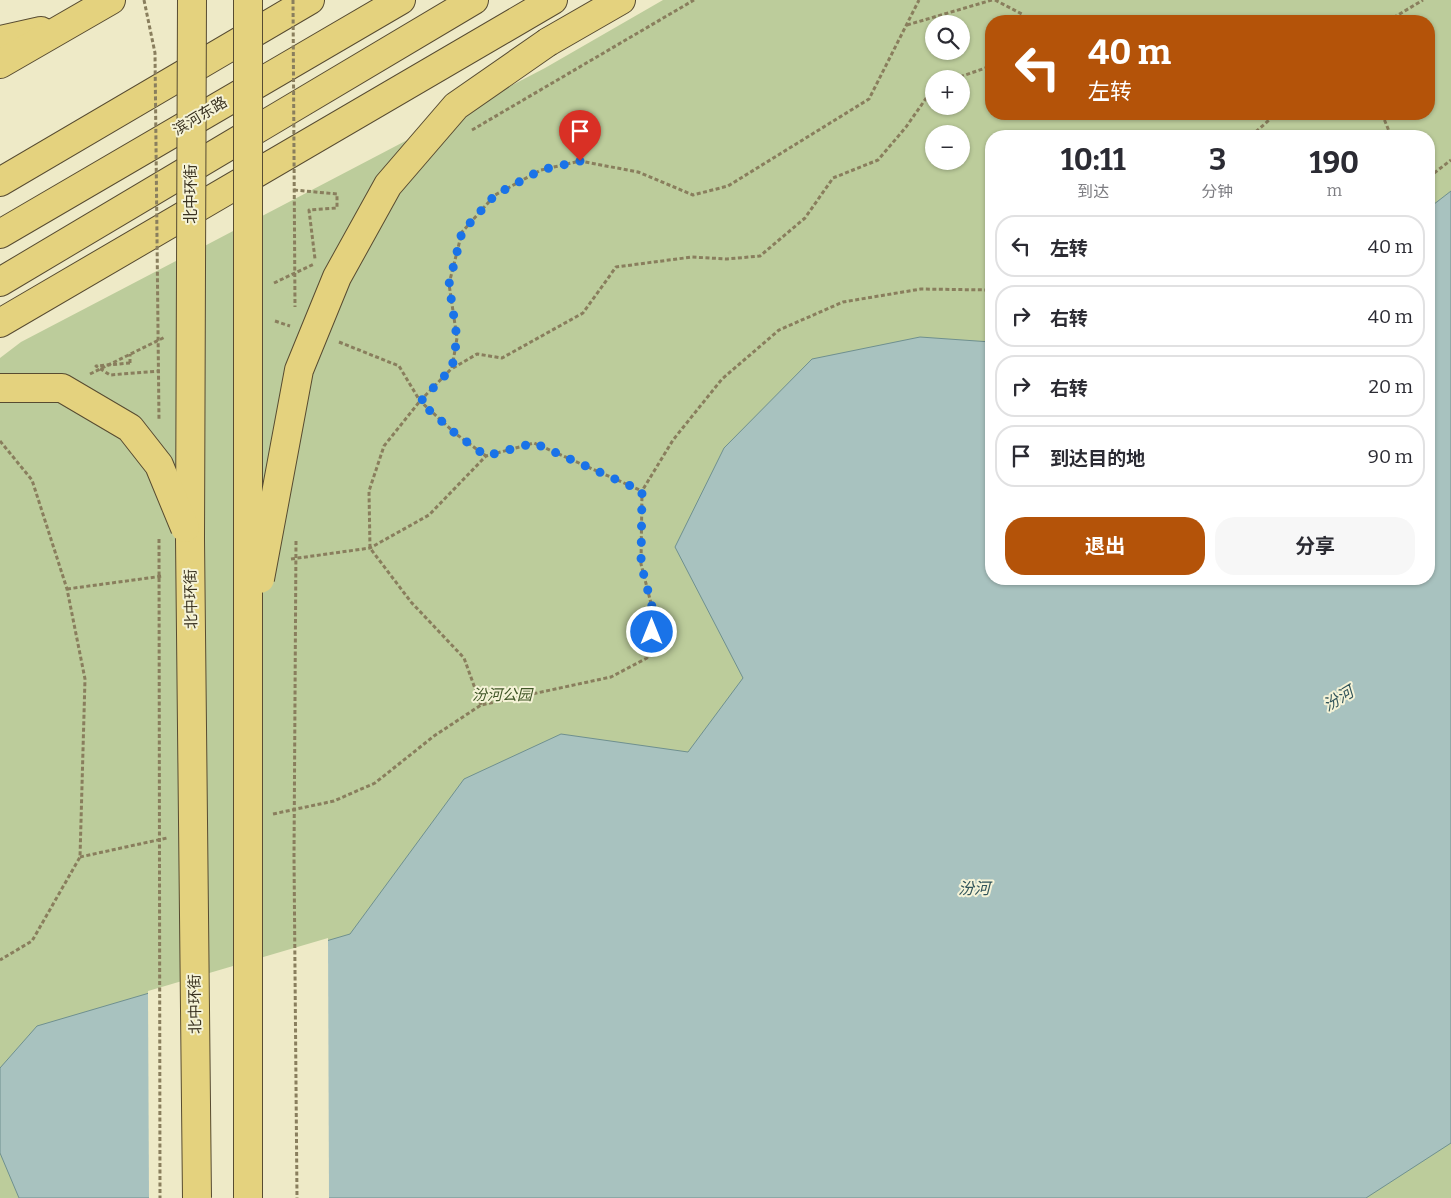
<!DOCTYPE html>
<html lang="zh">
<meta charset="utf-8">
<style>
:root{--surface:#fff;--page:#f7f7f7;--text:#2b2b33;--muted:#7c7c81;--line:#e1e1e2;--accent:#b45309}
body{margin:0;font-family:Bitter,"Noto Sans SC",serif;background:var(--page);color:var(--text);height:100vh;display:flex;flex-direction:column;font-size:19px;white-space:nowrap}
*{box-sizing:border-box;margin:0}
p{font-size:16px;color:var(--muted)}
.icon{flex:none;width:28px;height:28px;fill:none;stroke:currentColor;stroke-width:2;stroke-linecap:round;stroke-linejoin:round}
.map{position:relative;flex:1;overflow:hidden}
.details{position:absolute;left:985px;top:130px;width:450px;height:455px;display:flex;flex-direction:column;background:var(--surface);border-radius:20px;box-shadow:0 1px 4px #0004}
.details>*{flex:none}
.banner{position:absolute;left:985px;top:15px;width:450px;height:105px;border-radius:20px;box-shadow:0 1px 4px #0004;background:#b45309;color:#fff;overflow:hidden}
.tools{position:absolute;left:925px;top:15px;display:grid;gap:10px}
.tools a{display:grid;place-items:center;width:45px;height:45px;border-radius:50%;background:var(--surface);box-shadow:0 1px 4px #0004;font-size:25px}
.pin{position:absolute;display:grid;place-items:center;width:42px;height:42px;color:#fff;margin:-51px -21px;border-radius:50% 50% 50% 0;rotate:-45deg;box-shadow:0 0 5px #0007}
.pin .icon{rotate:45deg}
.me{position:absolute;width:55px;margin:-28px;rotate:0deg;stroke-linejoin:round;filter:drop-shadow(0 0 4px #0008)}
.turn{display:flex;align-items:center;gap:18px;height:105px;padding:0 20px;font-size:22px}
.turn .icon{width:65px;height:65px;stroke-width:2.5}
.turn b{display:block;font-size:35px;line-height:42px}
.eta{display:flex;justify-content:space-evenly;align-items:center;height:85px;text-align:center}
.eta b{font-size:30px;font-weight:700;line-height:35px}
.action{display:flex;gap:10px;margin-top:auto;padding:10px 20px}
.action a{flex:1;height:58px;border-radius:20px;background:var(--accent);color:#fff;font-size:20px;font-weight:700;line-height:58px;text-align:center}
.action a+a{background:var(--page);color:var(--text)}
ul{padding:0;list-style:none}
li{display:flex;align-items:center;gap:15px;height:62px;margin:0 10px 8px;padding:0 10px;border:2px solid var(--line);border-radius:20px}
li div{flex:1}
li b{display:block;font-size:19px}
li em{font-style:normal}
.map>svg:first-child{display:block}
</style>
<div class="map">
<svg width="1451" height="1198" viewBox="0 0 1451 1198">
<rect width="100%" height="100%" fill="#eeeac7"/>
<path fill="#bccc9b" fill-rule="evenodd" d="M663,0h788v1198h-1451v-840l21,-16 524,-274zM991,21h438v93h-438zM934,24h27v27h-27zM934,79h27v27h-27zM934,134h27v27h-27zM991,136h438v443h-438z"/>
<polygon fill="#a8c2bf" stroke="#6f908f" points="1451,191 1451,1143 1366,1198 19,1198 0,1153 0,1068 37,1026 350,934 464,779 561,734 688,752 743,678 675,547 724,448 812,359 920,337 991,342 991,579 1429,579 1429,208"/>
<polygon fill="#eeeac7" points="328,938 329,1198 149,1198 148,991"/>
<g fill="none" stroke-linecap="round" stroke-linejoin="round">
<g stroke="#574b31" stroke-width="30">
<g id="trunk">
<polyline points="0,40 41,31"/>
<polyline points="548,42 621,0"/>
<polyline points="0,64 111,0"/>
<polyline points="0,182 310,0"/>
<polyline points="0,234 401,0"/>
<polyline points="0,282 474,0"/>
<polyline points="0,323 553,0"/>
</g>
</g>
<g stroke="#897e5d" stroke-width="3" stroke-dasharray="4 2.5" stroke-linecap="butt">
<polyline points="995,0 1022,14 1025,21"/>
<polyline points="1388,21 1423,0"/>
<polyline points="907,25 992,0"/>
<polyline points="954,79 991,66"/>
<polyline points="1382,114 1391,136"/>
<polyline points="472,130 694,0"/>
<polyline points="1251,136 1276,114"/>
<polyline points="1429,177 1451,160"/>
<polyline points="294,190 337,194 337,208 309,210 315,259"/>
<polyline points="274,283 314,264"/>
<polyline points="275,321 290,326"/>
<polyline points="339,342 399,366 420,401 456,434 486,456"/>
<polyline points="130,363 130,354"/>
<polyline points="453,368 477,354 502,358 583,313 616,267 692,257 727,259 760,256 805,218 833,178 878,160 906,127 934,87"/>
<polyline points="90,374 165,337"/>
<polyline points="0,441 32,480 67,589 85,679 80,857 32,941 0,960"/>
<polyline points="291,559 370,548 429,515 486,456 534,443 642,491"/>
<polyline points="67,589 163,576"/>
<polyline points="481,705 464,658 411,602 370,548 369,491 384,446 420,401 452,368 457,338 449,284 462,232 495,195 541,170 580,161 638,172 693,195 728,186 869,99 919,0"/>
<polyline points="273,814 334,801 375,783 434,736 481,705 611,677 647,658 655,619 641,564 642,491 673,440 722,379 779,330 843,302 921,289 991,290"/>
<polyline points="80,857 167,838"/>
</g>
<use href="#trunk" stroke="#e4d27e" stroke-width="28"/>
<g stroke="#574b31" stroke-width="30" stroke-linecap="butt">
<g id="trunk-bridge">
<polyline points="192,0 190,539 197,1198"/>
<polyline points="0,388 62,388 130,428 159,465 185,528"/>
<polyline points="260,579 299,370 337,277 388,185 456,106 548,42"/>
<polyline points="248,1198 248,0"/>
</g>
</g>
<g stroke="#897e5d" stroke-width="3" stroke-dasharray="4 2.5" stroke-linecap="butt">
<polyline points="144,0 155,53 159,421"/>
<polyline points="293,0 295,307"/>
<polyline points="130,363 96,366 110,375 159,371"/>
<polyline points="159,539 160,1198"/>
<polyline points="296,541 294,856 297,1198"/>
</g>
<use href="#trunk-bridge" stroke="#e4d27e" stroke-width="28"/>
</g>
<g fill="none" stroke-linecap="round" stroke-linejoin="round">
<polyline stroke="#1a73e8" stroke-width="9" stroke-dasharray="0 16.2" points="580,161 541,170 495,195 462,232 449,284 457,338 452,368 420,402 456,434 486,456 534,443 642,491 641,564 655,618 652,632"/>
</g>
<g text-anchor="middle" stroke-width="4" stroke-linejoin="round" paint-order="stroke">
<g font-size="15" fill="#3a3220" stroke="#f5f3d7">
<text transform="translate(200 116) rotate(-31)" y="5">滨河东路</text>
<text transform="translate(191 194) rotate(-90)" y="5">北中环街</text>
<text transform="translate(191 599) rotate(-91)" y="5">北中环街</text>
<text transform="translate(195 1004) rotate(-91)" y="5">北中环街</text>
</g>
<g font-size="15" font-style="italic" fill="#405627" stroke="#f5f3d7">
<text x="502" y="700">汾河公园</text>
</g>
<g font-size="16" font-style="italic" fill="#305359" stroke="#f5f3d7">
<text transform="translate(1338 698) rotate(-31)" y="6">汾河</text>
<text x="974" y="894">汾河</text>
</g>
</g>
</svg>
<div class="tools">
<a><svg class="icon" aria-label="search" viewBox="0 0 24 24"><circle cx="10" cy="10" r="6"/><path d="M15 15l6 6"/></svg></a>
<a>+</a>
<a>−</a>
</div>
<div class="pin" style="left:580px;top:161px;background:#d93025"><svg class="icon" aria-label="arrive" viewBox="0 0 24 24"><path d="M6 21V4h12l-3 4 3 4H6"/></svg></div>
<svg class="me" style="left:652px;top:632px" viewBox="-20 -20 40 40"><circle r="17" fill="#1a73e8" stroke="#fff" stroke-width="3"/><path d="M0-11L8 9 0 5-8 9z" fill="#fff"/></svg>
<div class="banner">
<div class="turn"><svg class="icon" aria-label="left" viewBox="0 0 24 24"><path d="M17 20v-9H6M10 6l-5 5 5 5"/></svg><div><b>40 m</b>左转</div></div>
</div>
<section class="details">
<div class="eta">
<div><b>10:11</b><p>到达</p></div>
<div><b>3</b><p>分钟</p></div>
<div><b>190</b><p>m</p></div>
</div>
<ul>
<li><svg class="icon" aria-label="left" viewBox="0 0 24 24"><path d="M17 20v-9H6M10 6l-5 5 5 5"/></svg><div><b>左转</b></div><em>40 m</em></li>
<li><svg class="icon" aria-label="right" viewBox="0 0 24 24"><path d="M7 20v-9h11M14 6l5 5-5 5"/></svg><div><b>右转</b></div><em>40 m</em></li>
<li><svg class="icon" aria-label="right" viewBox="0 0 24 24"><path d="M7 20v-9h11M14 6l5 5-5 5"/></svg><div><b>右转</b></div><em>20 m</em></li>
<li><svg class="icon" aria-label="arrive" viewBox="0 0 24 24"><path d="M6 21V4h12l-3 4 3 4H6"/></svg><div><b>到达目的地</b></div><em>90 m</em></li>
</ul>
<div class="action"><a>退出</a><a>分享</a></div>
</section>
</div>
